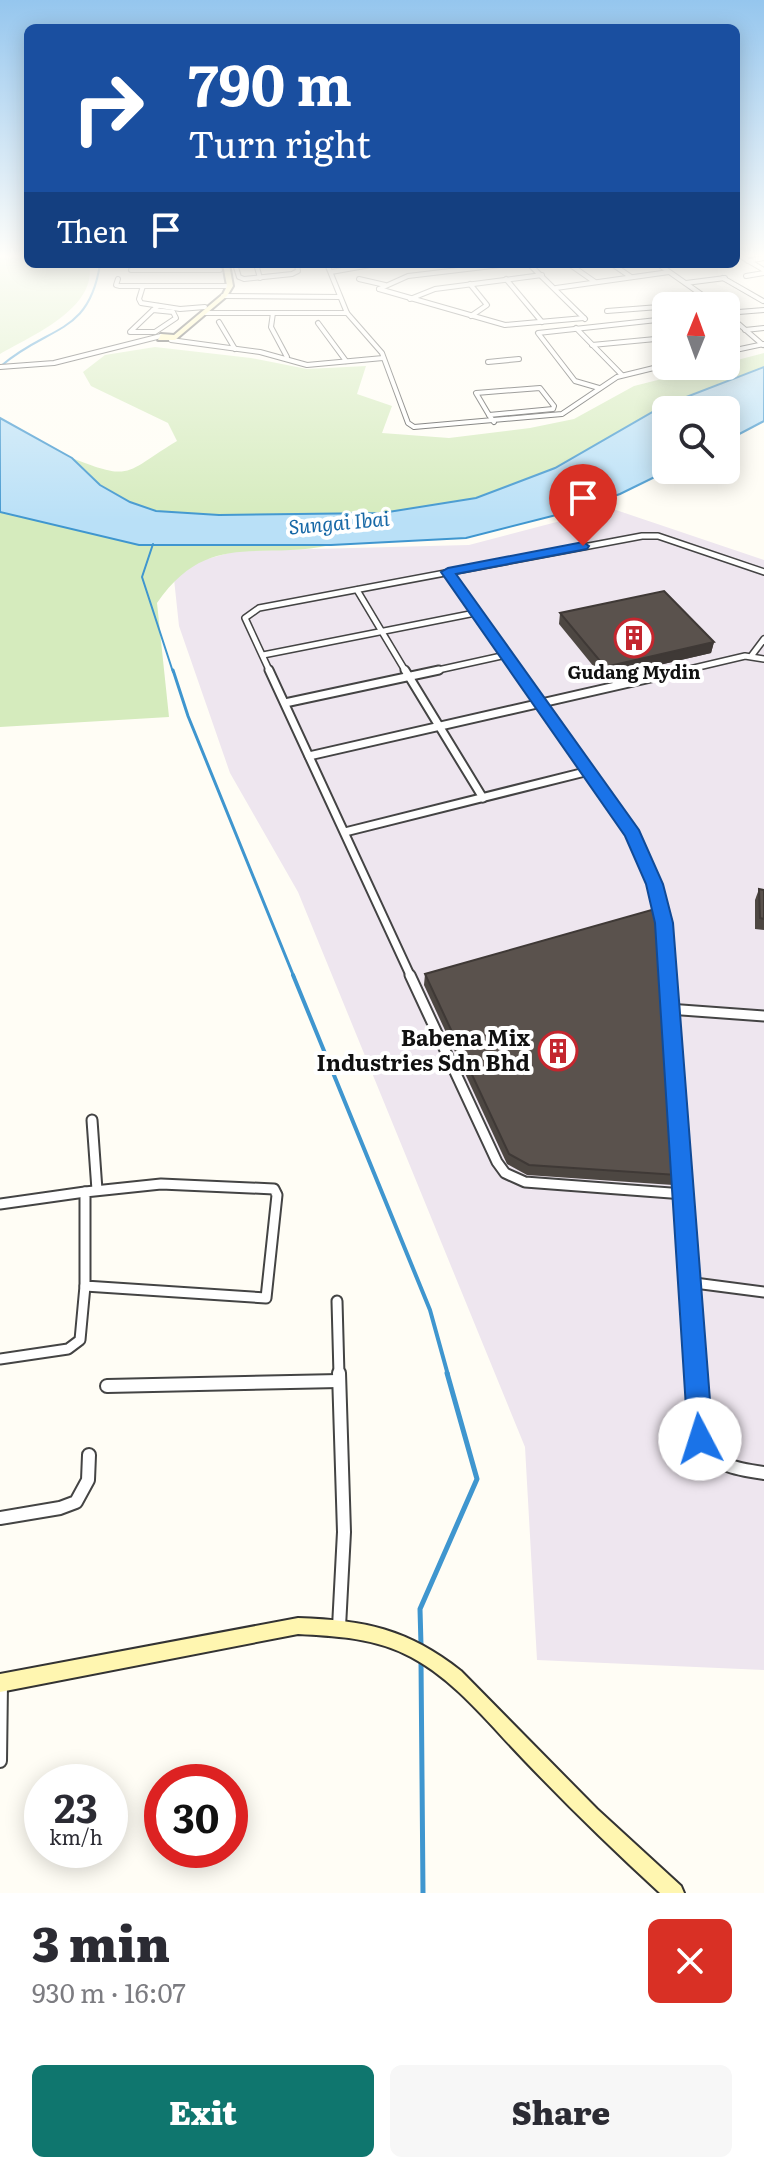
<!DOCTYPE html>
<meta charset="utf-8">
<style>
:root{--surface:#fff;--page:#f7f7f7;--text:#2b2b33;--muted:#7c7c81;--accent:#0f766e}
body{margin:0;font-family:Literata,serif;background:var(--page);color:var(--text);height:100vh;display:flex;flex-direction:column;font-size:30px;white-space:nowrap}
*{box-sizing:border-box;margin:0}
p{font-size:26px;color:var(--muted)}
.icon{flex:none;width:44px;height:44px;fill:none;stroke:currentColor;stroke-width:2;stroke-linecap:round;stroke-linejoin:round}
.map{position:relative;height:1893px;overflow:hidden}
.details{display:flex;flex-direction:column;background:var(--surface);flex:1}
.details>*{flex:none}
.banner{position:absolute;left:24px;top:24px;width:716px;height:244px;border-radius:12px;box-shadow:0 4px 20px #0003;background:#1a4fa0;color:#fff;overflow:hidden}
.needle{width:52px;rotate:1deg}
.fabs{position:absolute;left:652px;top:292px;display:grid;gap:16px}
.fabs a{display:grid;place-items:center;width:88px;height:88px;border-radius:12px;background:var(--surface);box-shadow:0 4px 20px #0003;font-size:40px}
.speed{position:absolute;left:24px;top:1764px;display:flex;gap:16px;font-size:40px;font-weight:700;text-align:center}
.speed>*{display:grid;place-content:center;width:104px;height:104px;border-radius:50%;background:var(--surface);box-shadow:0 4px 20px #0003;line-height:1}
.speed small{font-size:20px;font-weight:400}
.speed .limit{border:12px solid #d22;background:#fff;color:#111}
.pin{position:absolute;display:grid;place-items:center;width:68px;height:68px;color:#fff;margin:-82px -34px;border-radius:50% 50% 50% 0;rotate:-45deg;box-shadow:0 0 8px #0007}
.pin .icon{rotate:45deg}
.me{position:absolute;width:88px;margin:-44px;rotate:355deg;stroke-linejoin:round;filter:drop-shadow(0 0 6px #0008)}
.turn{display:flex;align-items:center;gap:28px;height:168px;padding:0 32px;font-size:36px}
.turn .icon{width:104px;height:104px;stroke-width:2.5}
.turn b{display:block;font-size:56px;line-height:68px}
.then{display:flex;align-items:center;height:76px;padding:0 32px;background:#0003;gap:16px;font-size:30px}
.round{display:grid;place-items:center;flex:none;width:84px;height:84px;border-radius:12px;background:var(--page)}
.summary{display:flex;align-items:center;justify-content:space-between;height:136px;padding:0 32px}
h1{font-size:48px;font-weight:800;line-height:60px}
.primary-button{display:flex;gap:16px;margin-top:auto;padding:16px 32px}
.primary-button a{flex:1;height:92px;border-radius:12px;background:var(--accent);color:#fff;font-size:32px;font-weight:800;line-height:92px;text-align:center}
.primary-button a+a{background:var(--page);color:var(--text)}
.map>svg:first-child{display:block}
</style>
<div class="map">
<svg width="764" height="1893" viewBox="0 0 764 1893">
<rect width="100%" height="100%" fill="#fffdf5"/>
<polygon fill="#eee6ef" points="610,508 764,560 764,1670 537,1660 525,1447 298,892 230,773 179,626 174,579 200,561 236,551 469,545"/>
<g fill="#d5ebbd">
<path d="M0,257h28v7h61c9,44 -58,72 -89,90z"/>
<path d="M155,347l96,11 56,11 59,-3 -9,28 35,12 -10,27 67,5 81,-10 44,-9 60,-33 79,-20h13v-3l38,-10v14l-101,39 -108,62 -78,30 -95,15 -163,2 -63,-4 -26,-9 -30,-17 -28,-27c61,24 52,15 105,-17l-9,-18 -77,-37 -8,-14 22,-17z"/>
<path d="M0,512l139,33h192c-72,16 -123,-16 -174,58l12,114 -169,10z"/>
</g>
<polygon fill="#b9e0f7" stroke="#3f96cf" stroke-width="2" points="764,367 764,421 726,441 726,410 666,410 666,470 669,470 620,494 568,512 466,538 331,545 139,545 0,512 0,418 72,458 100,485 130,502 156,511 219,515 382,513 476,498 555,468 663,406"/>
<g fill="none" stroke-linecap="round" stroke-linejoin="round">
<g stroke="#3f96cf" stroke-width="2">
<path d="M1,366c47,-41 88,-30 99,-102"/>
<polyline points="153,544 142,577 173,672"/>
</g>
<polyline stroke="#3f96cf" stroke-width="3" points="173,670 188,716 294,977"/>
<polyline stroke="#3f96cf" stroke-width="4" points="293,975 430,1310 448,1375"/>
<g stroke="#3f96cf" stroke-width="5">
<polyline points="421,1645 420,1609 477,1479 447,1373"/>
<polyline points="421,1661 423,1893"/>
</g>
<g stroke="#444" stroke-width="6">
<g id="street-far4">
<polyline points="742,257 764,270"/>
<polyline points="748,261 764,258"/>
<polyline points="235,264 239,277 244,279 292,274 298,271 297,264"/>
<polyline points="256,264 260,278"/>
<polyline points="327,264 347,313 382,353 408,423 414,427 562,414 617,377 666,365"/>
<polyline points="529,264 585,319"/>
<polyline points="569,264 595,282"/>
<polyline points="612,264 631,277"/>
<polyline points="658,264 718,306"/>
<polyline points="131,270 220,270"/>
<polyline points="331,272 376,264"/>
<polyline points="746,276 764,273"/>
<polyline points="723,278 763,301"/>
<polyline points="118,279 116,285 120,286 230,286"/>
<polyline points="359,279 385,285"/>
<polyline points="506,279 542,322"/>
<polyline points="686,283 725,278"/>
<polyline points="470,284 487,305 471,316"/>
<polyline points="143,286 139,299 141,303 180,309 205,307"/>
<polyline points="556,288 669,272"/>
<polyline points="379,289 505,325 584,318"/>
<polyline points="379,289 408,276 509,264"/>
<polyline points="223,296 339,297"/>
<polyline points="410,299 435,289 542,275"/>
<polygon points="153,310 173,312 176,318 155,332 130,332"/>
<polyline points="153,310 158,306"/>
<polyline points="607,311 672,306"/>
<polyline points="205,313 347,313"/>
<polyline points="273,313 271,327 287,357"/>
<polyline points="726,313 763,345"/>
<polyline points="726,313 764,310"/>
<polyline points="219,322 235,349"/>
<polyline points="318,323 346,361"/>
<polyline points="576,328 622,375"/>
<polyline points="745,330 764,328"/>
<polyline points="171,340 260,352 307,365 383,358"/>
<polyline points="592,345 666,338"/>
<polyline points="726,352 764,344"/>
<polyline points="488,362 519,359"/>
<polyline points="0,367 54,363 161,336"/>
<polygon points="540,388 554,406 553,409 489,415 476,393"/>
<polyline points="599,388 575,381 538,333 666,319"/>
<polyline points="489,415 494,422"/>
</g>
</g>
<g stroke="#444" stroke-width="8">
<g id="street-far3">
<polyline points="448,572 518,672"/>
<polyline points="357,590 406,672"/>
<polyline points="263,655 475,613"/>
<polyline points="752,655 764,639"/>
<polyline points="270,672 245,618 259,608 642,536 658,536 764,572"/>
<polyline points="429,672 506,655"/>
<polyline points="677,672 745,656 764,659"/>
</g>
</g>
<g stroke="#444" stroke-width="11">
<g id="street-far2">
<polyline points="269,670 411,977"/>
<polyline points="405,670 483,798"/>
<polyline points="517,670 633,834 654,884 664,923 668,977"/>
<polyline points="285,703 439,670"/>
<polyline points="309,756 686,670"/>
<polyline points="345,832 589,771"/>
</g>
</g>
<g stroke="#444" stroke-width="13">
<g id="street-far1">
<polyline points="410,975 497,1162 505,1173 525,1182 684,1194"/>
<polyline points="668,975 696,1375"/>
<polyline points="668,1009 764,1016"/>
<polyline points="92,1120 97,1190"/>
<polygon points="161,1184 274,1189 277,1195 266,1298 85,1286 85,1192"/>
<polyline points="0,1204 85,1192"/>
<polyline points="687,1282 764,1292"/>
<polyline points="337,1301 339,1375"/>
<polyline points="0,1359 68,1349 80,1340 85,1286"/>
</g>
</g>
<g stroke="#444" stroke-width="16">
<g id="street">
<path d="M695,1373l5,66c13,27 36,30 64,34"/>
<polyline points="107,1386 339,1381"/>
<polyline points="0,1518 60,1508 76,1502 88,1480 89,1455"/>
<polyline points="339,1627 344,1532 339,1373"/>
<polyline points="0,1761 1,1684"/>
</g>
</g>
<g stroke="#333" stroke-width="4">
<g id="secondary">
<polygon points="223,264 229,264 233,286 227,296 175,340 158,340 161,334 174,335 223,294 227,286"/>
<path d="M298,1618c66,2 110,11 163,53l136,138 84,77 3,7h-24c-47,-43 -92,-87 -136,-133 -34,-35 -69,-80 -113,-103 -35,-19 -74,-21 -113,-23l-298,58v-18z"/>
</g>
</g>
<use href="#street-far4" stroke="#fff" stroke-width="4"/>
<use href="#street-far3" stroke="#fff" stroke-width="5"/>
<use href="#street-far2" stroke="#fff" stroke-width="7"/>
<use href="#street-far1" stroke="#fff" stroke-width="9"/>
<use href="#street" stroke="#fff" stroke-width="12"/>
<use href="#secondary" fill="#fff6b0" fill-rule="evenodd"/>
</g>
<g fill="#4d4742">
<polygon points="560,613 714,642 711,653 603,678 559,624"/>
<polygon points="759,889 764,890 764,930 755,929 755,900"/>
<polygon points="425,974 677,1175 673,1185 527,1175 507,1164 424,985"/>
</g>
<polygon fill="#3f3936" points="714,642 711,653 603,678 605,667"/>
<g fill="#5a524d" stroke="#3f3936" stroke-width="2">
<polygon points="664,591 714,642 605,667 560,613"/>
<polygon points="759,889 764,890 764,919 760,918"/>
<polygon points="655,909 677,1175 529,1165 509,1154 425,974"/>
</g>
<linearGradient id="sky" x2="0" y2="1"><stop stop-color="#95c6ee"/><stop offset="0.49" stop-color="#fffefa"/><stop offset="1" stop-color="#fffefa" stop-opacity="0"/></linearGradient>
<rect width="764" height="522" fill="url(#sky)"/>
<polygon fill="#1a73e8" stroke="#114b97" stroke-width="2" points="583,542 589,546 587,549 456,574 639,830 663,884 673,923 713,1439 709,1448 700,1452 691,1448 688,1439 655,923 646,884 625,836 441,572 448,568"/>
<defs>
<g id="building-ring" transform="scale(2)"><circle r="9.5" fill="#fff" stroke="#c4262e" stroke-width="1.5"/><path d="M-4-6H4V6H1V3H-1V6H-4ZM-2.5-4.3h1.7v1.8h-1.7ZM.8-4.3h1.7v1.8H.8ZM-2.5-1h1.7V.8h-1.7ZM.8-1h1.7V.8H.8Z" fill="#c4262e"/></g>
</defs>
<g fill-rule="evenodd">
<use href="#building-ring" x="634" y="638"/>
<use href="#building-ring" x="558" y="1051"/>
</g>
<g text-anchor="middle" stroke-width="8" stroke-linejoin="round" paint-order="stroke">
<g font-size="18" font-weight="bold" fill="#111" stroke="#fff">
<text x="634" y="679">Gudang Mydin</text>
</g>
<g font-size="20" font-style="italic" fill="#1768a6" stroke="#fff">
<text transform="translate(339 523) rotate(-5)" y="7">Sungai Ibai</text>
</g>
<g font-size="22" font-weight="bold" fill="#111" stroke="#fff" text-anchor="end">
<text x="530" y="1046">Babena Mix<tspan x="530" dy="25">Industries Sdn Bhd</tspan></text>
</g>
</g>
</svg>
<div class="fabs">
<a><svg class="needle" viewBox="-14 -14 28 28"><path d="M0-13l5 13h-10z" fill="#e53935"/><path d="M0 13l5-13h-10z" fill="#7c7c81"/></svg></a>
<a><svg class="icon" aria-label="search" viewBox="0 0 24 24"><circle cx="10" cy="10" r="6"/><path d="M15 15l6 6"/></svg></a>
</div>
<div class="speed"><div>23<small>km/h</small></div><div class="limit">30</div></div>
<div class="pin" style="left:583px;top:546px;background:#d93025"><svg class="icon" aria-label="arrive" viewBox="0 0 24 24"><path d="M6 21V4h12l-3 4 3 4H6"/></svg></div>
<svg class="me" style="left:700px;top:1439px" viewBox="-20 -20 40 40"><circle r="19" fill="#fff"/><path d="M0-13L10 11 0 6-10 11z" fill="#1a73e8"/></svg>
<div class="banner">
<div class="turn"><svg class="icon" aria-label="right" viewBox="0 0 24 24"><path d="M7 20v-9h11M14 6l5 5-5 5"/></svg><div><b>790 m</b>Turn right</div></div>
<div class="then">Then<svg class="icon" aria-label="arrive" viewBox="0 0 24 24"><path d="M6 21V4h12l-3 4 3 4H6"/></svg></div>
</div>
</div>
<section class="details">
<div class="summary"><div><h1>3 min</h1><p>930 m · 16:07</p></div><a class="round" style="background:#d93025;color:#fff"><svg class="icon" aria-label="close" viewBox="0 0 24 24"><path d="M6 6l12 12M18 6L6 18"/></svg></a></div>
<div class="primary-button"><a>Exit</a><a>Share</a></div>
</section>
